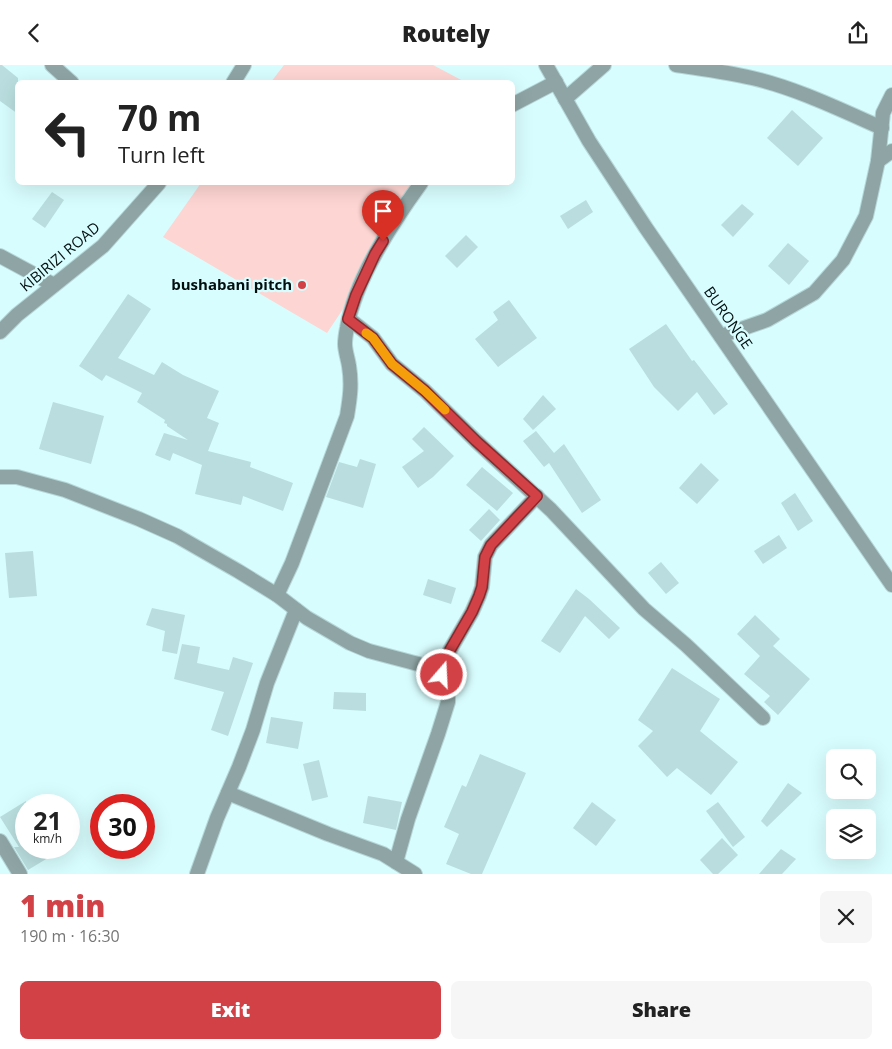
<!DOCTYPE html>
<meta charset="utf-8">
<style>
:root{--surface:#fff;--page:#f6f6f6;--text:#222;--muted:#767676;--accent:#d14146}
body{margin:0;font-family:"Open Sans",sans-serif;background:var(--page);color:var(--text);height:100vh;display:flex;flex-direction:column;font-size:19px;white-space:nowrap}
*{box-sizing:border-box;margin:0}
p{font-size:16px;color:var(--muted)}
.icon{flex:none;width:28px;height:28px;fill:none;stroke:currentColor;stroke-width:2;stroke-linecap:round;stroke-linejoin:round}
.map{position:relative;height:809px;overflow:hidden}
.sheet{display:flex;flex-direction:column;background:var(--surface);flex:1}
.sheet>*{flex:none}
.hud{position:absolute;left:15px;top:15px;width:500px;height:105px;border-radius:8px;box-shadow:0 5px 20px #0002;background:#fff;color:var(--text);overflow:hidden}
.controls{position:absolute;left:826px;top:684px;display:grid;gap:10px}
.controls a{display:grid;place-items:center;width:50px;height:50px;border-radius:8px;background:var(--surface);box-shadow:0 5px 20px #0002;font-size:25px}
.speed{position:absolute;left:15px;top:729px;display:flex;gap:10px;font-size:25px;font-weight:700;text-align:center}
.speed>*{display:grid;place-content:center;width:65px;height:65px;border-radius:50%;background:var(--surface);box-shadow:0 5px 20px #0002;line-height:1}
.speed small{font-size:12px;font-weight:400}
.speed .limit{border:8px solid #d22;background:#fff;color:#111}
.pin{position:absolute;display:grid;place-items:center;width:42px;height:42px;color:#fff;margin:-51px -21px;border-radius:50% 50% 50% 0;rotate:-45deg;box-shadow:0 0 5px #0007}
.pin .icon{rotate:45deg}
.me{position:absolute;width:55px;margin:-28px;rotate:19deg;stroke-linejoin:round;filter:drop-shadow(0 0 4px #0008)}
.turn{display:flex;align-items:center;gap:18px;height:105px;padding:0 20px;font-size:22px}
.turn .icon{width:65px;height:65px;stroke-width:2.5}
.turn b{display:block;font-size:35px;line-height:42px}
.round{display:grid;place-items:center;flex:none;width:52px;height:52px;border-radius:8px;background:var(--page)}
.summary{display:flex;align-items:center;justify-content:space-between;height:85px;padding:0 20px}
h1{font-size:30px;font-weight:800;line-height:38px;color:var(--accent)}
.button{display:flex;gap:10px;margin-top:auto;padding:10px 20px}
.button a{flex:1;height:58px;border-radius:8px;background:var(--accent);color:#fff;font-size:20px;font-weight:800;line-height:58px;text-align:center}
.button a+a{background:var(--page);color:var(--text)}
header{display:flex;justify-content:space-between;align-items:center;height:65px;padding:0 20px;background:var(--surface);font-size:22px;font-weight:800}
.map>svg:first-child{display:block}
</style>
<header><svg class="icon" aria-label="back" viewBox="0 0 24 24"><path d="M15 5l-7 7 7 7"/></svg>Routely<svg class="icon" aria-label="share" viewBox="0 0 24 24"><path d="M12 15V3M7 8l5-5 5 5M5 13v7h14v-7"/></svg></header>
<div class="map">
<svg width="892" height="809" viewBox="0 0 892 809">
<rect width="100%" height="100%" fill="#d8fdfe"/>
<g fill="#fdd5d2">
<polygon points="284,0 433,0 465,17 271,17"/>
<polygon points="201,118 427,118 327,268 163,172"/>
</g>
<g fill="#badedf">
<polygon points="0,0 2,0 18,13 18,49 0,36"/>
<polygon points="792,45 823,73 798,101 767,73"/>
<polygon points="52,127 64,135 45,163 32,154"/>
<polygon points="586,135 593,147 568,164 560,151"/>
<polygon points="742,139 754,149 733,172 721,160"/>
<polygon points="466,170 478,182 457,203 445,191"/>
<polygon points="788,178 809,196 789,220 768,201"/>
<polygon points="128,229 151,244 118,293 154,310 162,297 183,310 219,326 207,353 219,358 208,386 251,397 250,402 293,418 283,446 243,431 241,440 195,429 202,400 173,388 170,396 155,390 164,368 188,375 167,361 167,359 164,358 165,355 137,337 142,328 106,310 102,316 79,301"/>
<polygon points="509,235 537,273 498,302 475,274 498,255 493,247"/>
<polygon points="666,259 692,296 694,295 728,339 714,350 697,327 678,346 654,322 629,284"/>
<polygon points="543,330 556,344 533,365 523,354"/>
<polygon points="53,337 104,351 91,399 39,384"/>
<polygon points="424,362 454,391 433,412 418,423 402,402 424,386 412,374"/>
<polygon points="536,366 554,388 564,379 601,435 582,448 549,398 544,402 523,376"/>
<polygon points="360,394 376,399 363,443 326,432 339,397 357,402"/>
<polygon points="701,398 719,415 697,439 679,423"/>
<polygon points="482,402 513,428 497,446 466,420"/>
<polygon points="795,428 813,456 798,466 781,438"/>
<polygon points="489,444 500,455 481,476 469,465"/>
<polygon points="779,470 787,483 763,499 754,486"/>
<polygon points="33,486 37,531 9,533 5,488"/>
<polygon points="661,497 679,518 666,529 648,508"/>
<polygon points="428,514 456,523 451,539 423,530"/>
<polygon points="576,524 589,534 620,563 609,574 585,551 560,588 541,576"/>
<polygon points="152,543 185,550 177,589 162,586 165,566 146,560"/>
<polygon points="755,550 780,574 773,581 810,614 778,650 764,637 770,631 744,609 760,591 737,569"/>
<polygon points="182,579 200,582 197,598 229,605 233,592 253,598 228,671 211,665 224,627 174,614"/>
<polygon points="672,603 720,634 700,666 738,697 711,730 677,703 667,712 638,681 653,666 638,655"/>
<polygon points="334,627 366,628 366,646 333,644"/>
<polygon points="271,652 303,657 298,684 266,678"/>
<polygon points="480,689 526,708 482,809 471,809 446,799 459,769 444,762 462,720 466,722"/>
<polygon points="319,695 328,732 312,736 303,699"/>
<polygon points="788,718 802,728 767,762 761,756"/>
<polygon points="368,731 402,737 396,765 363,758"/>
<polygon points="26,736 26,782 66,782 28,805 14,782 19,782 0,752"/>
<polygon points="592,737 616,755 596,781 573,763"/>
<polygon points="718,737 745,772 733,782 706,746"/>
<polygon points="722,773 738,790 718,809 713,809 700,795"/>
<polygon points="781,784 796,794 782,809 759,809"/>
</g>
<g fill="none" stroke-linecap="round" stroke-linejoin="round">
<g stroke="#b6d7d8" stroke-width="16">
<g id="minor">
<polyline points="52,0 72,18"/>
<polyline points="546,0 589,76 646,163 892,520"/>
<path d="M676,0c26,4 51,7 76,13 44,10 89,32 130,50"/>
<polyline points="565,34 604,0"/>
<polyline points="512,40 556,17"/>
<polyline points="878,96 892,86"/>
<polyline points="0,191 54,220"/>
<polyline points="349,254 373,273 392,299 425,326 476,376 551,445 644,544 686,580 763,653"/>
<polyline points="721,271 767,255 814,228 843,195 866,151 878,96 883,48 892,30"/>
<polyline points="0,412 17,412 65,425 139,454 177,471 238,506 277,530 307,553 350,578 369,586 422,600 442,610 448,622 448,637 438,669 408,754 396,797"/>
<path d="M277,530l15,-32 55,-147c3,-18 5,-32 2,-50 -1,-7 -4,-15 -4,-22 0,-5 1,-11 2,-16 8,-49 45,-105 74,-145"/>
<polyline points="442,610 450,585 472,547 479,531 482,522 485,492 491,480 537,431"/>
<polyline points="228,728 328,769 383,789 415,809"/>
<polyline points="0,776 20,809"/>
<polyline points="197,809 217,753 239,702 253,665 267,618 296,545"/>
</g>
</g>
<g stroke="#b6d7d8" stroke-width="16">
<g id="tertiary">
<polyline points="233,18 244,0"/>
<polyline points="0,267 17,250 103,181 159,118"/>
</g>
</g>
<use href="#minor" stroke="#8fa5a5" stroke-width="14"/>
<use href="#tertiary" stroke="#8fa5a5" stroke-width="14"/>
</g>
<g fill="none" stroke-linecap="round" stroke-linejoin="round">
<g stroke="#882a2e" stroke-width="12">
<polyline id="route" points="383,176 375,189 356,230 348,254 373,273 392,299 425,326 476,376 537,431 491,480 485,492 482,522 479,531 472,547 450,585 442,610"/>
</g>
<use href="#route" stroke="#d14146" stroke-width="9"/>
<polyline stroke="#f59e0b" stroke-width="9" points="366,268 373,273 392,299 425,326 445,345"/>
</g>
<circle fill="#d14146" stroke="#d8fdfe" stroke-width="2" cx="302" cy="220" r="5"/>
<g text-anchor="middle" stroke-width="4.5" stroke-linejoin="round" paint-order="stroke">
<g font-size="15" fill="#030e0f" stroke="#d8fdfe">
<text transform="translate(60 192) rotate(-40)" y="5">KIBIRIZI ROAD</text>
<text transform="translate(728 253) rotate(55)" y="5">BURONGE</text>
</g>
<g font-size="15" font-weight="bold" fill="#030e0f" stroke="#d8fdfe" text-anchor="end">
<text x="292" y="225">bushabani pitch</text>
</g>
</g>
</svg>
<div class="controls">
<a><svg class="icon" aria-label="search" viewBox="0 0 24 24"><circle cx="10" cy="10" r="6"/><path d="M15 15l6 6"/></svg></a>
<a><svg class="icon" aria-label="layers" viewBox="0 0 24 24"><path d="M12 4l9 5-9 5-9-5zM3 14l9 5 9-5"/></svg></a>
</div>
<div class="speed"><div>21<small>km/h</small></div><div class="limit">30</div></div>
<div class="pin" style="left:383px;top:176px;background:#d93025"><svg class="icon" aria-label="arrive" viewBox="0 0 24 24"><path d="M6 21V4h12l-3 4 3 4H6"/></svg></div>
<svg class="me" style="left:442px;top:610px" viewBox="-20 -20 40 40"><circle r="17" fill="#d14146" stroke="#fff" stroke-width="3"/><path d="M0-11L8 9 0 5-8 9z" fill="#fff"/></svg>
<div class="hud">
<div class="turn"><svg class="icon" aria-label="left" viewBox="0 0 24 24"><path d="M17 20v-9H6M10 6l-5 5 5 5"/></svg><div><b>70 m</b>Turn left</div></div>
</div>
</div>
<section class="sheet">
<div class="summary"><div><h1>1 min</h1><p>190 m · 16:30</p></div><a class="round"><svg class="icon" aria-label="close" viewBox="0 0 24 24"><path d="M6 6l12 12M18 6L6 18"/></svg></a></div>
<div class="button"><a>Exit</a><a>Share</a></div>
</section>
